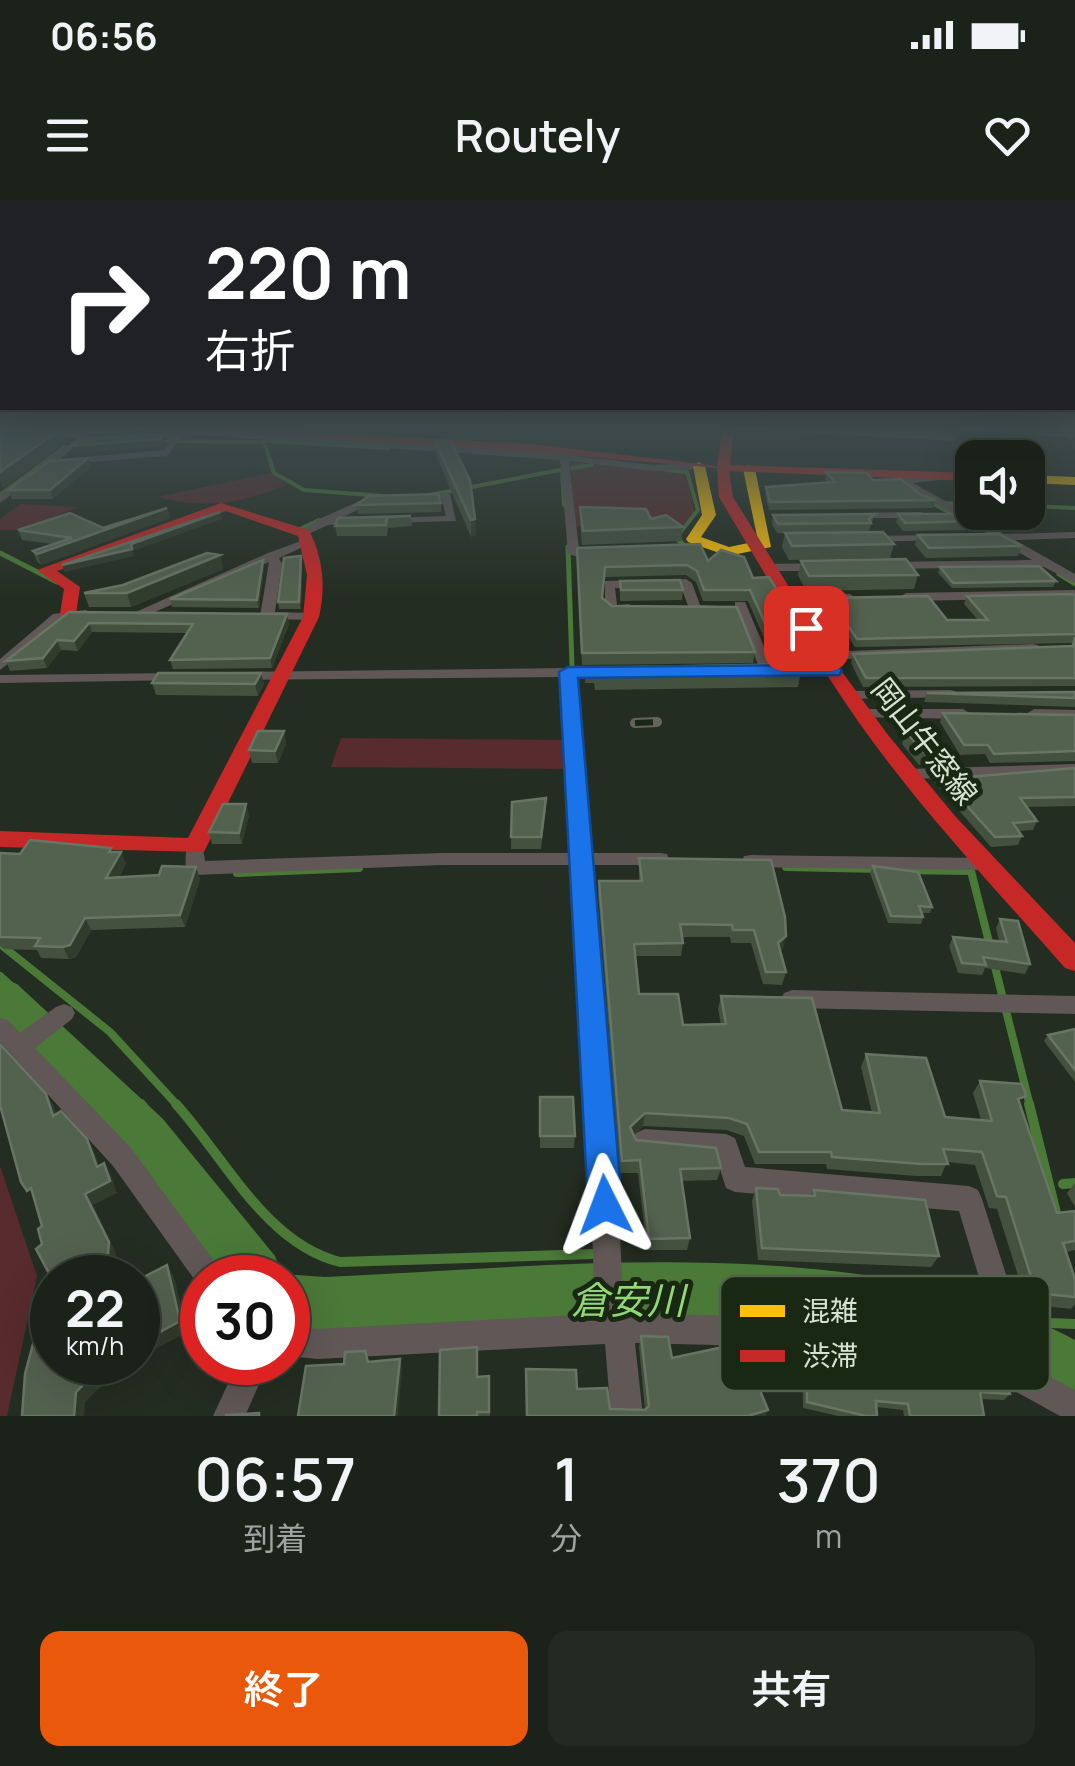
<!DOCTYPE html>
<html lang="ja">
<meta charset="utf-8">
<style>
:root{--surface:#1b2219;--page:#242a22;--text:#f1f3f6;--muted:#a0a4a2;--line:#393f38;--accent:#ea580c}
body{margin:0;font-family:Manrope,"Noto Sans JP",sans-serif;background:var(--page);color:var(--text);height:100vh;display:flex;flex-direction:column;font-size:38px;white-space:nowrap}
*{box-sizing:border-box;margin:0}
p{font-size:32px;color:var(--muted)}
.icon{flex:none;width:55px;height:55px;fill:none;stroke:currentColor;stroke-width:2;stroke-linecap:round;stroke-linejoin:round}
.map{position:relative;height:1216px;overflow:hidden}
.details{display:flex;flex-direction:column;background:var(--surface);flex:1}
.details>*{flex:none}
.top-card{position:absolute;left:0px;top:0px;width:1075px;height:210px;box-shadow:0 10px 40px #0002,0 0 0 2px var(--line);background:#202124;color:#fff;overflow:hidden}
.fabs{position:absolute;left:955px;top:240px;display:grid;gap:20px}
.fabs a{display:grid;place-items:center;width:90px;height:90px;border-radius:20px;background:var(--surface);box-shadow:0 10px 40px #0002,0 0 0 2px var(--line);font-size:50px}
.speed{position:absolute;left:30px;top:1055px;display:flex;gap:20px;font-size:50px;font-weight:700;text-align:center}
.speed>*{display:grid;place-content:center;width:130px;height:130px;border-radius:50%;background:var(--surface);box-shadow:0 10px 40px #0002,0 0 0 2px var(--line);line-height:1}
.speed small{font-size:25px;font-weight:400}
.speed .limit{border:15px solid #d22;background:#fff;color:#111}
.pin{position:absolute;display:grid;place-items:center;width:85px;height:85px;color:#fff;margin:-42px;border-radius:20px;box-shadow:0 5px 15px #0006}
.me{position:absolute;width:110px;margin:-55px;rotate:357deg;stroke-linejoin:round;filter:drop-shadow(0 0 8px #0008)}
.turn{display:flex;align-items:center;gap:35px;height:210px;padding:0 40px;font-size:45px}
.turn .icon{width:130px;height:130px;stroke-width:2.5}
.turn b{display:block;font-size:70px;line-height:85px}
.eta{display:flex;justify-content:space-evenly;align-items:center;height:170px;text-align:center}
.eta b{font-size:60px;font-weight:600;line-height:70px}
.action{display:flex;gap:20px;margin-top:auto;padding:20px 40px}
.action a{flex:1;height:115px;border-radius:20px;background:var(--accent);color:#fff;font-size:40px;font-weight:600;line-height:115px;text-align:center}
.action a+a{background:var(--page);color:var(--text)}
.status{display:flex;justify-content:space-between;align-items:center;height:70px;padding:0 50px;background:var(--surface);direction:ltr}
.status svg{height:28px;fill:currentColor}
header{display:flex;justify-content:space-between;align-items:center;height:130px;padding:0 40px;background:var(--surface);font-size:45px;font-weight:600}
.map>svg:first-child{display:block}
</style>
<div class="status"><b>06:56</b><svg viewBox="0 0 49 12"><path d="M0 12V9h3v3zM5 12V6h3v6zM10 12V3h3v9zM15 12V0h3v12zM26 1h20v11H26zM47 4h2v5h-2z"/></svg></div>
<header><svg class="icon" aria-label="menu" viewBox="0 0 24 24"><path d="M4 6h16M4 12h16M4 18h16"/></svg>Routely<svg class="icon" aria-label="heart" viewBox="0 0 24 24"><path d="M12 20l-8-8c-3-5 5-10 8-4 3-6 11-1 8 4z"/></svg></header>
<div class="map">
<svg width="1075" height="1216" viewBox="0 0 1075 1216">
<rect width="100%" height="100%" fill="#242d21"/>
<g fill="#582b2e">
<polygon points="570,262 685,272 695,312 672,337 658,326 576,326"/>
<path d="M271,273l17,12c-52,18 -76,25 -131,12z"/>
<polygon points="21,304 78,307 24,330 0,330 0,319"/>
<polygon points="341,538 567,540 568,569 331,567"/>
<polygon points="0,966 37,1076 7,1216 0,1216"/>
</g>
<polygon fill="#4a7938" points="697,227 1075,227 1075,238 962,230 956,233 956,241"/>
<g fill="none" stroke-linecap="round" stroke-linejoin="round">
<g stroke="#4a7938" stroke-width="4">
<polyline points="60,230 176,236"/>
<polyline points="160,241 264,242 274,273 304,290 383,296"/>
<polyline points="267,241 389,248"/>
<polyline points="572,268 592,265"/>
<polyline points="562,270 564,305"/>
<polyline points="666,270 687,272 698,310 675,339"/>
<polyline points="0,295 65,247"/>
<polyline points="430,295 560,270"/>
<polyline points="928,301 956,316"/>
<polyline points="942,303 972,304"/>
<polyline points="1028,306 1075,308"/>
<polyline points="298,330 319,320"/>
</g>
<g stroke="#4a7938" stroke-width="5">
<polyline points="675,336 687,349"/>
<polyline points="568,347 572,466"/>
<polyline points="0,353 57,382"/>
<polyline points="1059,374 1075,384"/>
</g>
<g stroke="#4a7938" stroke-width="8">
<polyline points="786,667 879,669"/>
<polyline points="896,670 971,671 990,746"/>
<polyline points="237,673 359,668"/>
<polyline points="0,744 110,832 178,906"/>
<polyline points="994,763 1030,906"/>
<polyline points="0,776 143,906"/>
</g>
<g stroke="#4a7938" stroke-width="10">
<polyline points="141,904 277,1078"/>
<path d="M176,904c49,54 90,140 164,158l253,-8"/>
<polyline points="1029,904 1056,1013"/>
<polyline points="1063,984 1075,983"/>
<path d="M618,1079c116,2 231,3 345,30l5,16"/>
<polyline points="288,1084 302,1090 336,1092 601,1079"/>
<polyline points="1049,1123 1075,1124"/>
</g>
<path fill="#4a7938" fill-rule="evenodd" d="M0,778l17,6 146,135 112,137 7,18 43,3c233,-10 539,-49 750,63v68c-28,-12 -53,-31 -82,-41 -190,-68 -467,-37 -668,-28l-37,-6v-55h-73l-90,-123 -125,-128z"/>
<g fill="#605756" fill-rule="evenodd">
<polygon points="0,227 86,233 90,236 0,303 0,295 78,238 0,232"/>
<path d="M112,227h49l389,26 103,12 46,-2 5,3 -5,3 -46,2 -84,-10 10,88h20l6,3c-8,6 -29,7 -37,1l-8,-93 -375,-26 -18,22 -105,8v-4l3,-1 99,-9 13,-16z"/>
<polygon points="955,273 958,274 958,278 913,283 1004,334 1075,332 1075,338 1015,340 1075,374 1075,383 1044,367 884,369 884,363 888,362 1032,360 999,341 977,340 977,336 988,334 897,281 902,278"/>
<polygon points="419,294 450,294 456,321 386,323 386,319 390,318 446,316 442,299 415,299 414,297"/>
<polygon points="373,295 378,298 377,300 341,318 363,319 363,323 328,325 304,336 298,333 317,320"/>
<polygon points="853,313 922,312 927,315 922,318 849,318 848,316"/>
<polygon points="940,335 944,336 944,340 866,342 860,339 866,336"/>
<polygon points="301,341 305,342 305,346 279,358 282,364 275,412 311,413 318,417 316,420 262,419 260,416 269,362 141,418 131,418 129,415 268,353"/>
<polygon points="768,364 822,363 828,367 822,371 764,371 762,368"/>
<path d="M686,379l6,4 8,22 35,2v-5h10l29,68 6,-3h52l7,4 -7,4h-52l-6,-3 -12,2 -24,-59 -48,-4 -9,-24 -66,1 2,17 12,-1 6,4c-6,6 -24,7 -30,1v-28z"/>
<polygon points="1075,390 1075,398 906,401 900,397 906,393"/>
<polygon points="850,394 856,398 854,401 788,403 782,399 788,395"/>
<polygon points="86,410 92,414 91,417 62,421 0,470 0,459 53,414"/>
<polygon points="1033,444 1038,445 1038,451 823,460 816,456 823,452"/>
<path d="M568,468h41l7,4 -7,4 -33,1 14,176h70l7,1 2,5 -2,5 -7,1h-69l24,275 9,173 244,6 123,27 -10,-62 -22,-73 -224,-19 -9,-4 -10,-31 -71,-4 -9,-4 -4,-8 4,-8 9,-4 81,5 9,4 10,29 224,19 9,4 4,9 27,85 15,79 51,27v26h-15l-80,-44 -112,-23 -233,-6 8,73h-32l-6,-72 -287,15 -30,-3v-30l30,3 277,-15 -6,-174 -16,-275h-131l-247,10 -7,-2c-4,-8 -3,-24 2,-31h12l3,19 237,-8h130l-11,-176 -321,3 -7,-4 7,-4z"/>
<polygon points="179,473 186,477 184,480 0,483 0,475"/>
<polygon points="950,490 955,491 955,497 850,499 843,495 850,491"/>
<polygon points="863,509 963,509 971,514 963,519 858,517 855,514"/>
<polygon points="1034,509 1075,510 1075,520 1029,517 1026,514"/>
<polygon points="1075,564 1075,574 908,579 900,574 908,569"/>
<polygon points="751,655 986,658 993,659 995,664 993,669 986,670 751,667 744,666 742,661 744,656"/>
<polygon points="792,790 1075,796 1075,814 792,808 784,805 781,799 784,793"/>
<polygon points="64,804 72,807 75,813 72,819 35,848 131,948 219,1068 223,1078 202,1078 202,1090 113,966 0,842 0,818 8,820 20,833 56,807"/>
<polygon points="238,1162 269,1162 245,1216 213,1216"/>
</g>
<g fill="#ffc107" fill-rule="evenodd">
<polygon points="699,262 705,266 716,315 701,337 729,347 758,341 743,269 749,265 755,269 771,347 728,356 688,342 686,339 702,315 693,266"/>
<polygon points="1028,275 1075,277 1075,285 1028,283"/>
</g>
<g fill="#c62828" fill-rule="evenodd">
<path d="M135,227h75l322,17 185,22 5,-39h12l-4,38 242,8v8l-243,-10 4,26 107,172 48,66 67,81 120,127v28l-10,-3c-65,-74 -133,-146 -192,-226 -57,-78 -104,-162 -154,-245l-2,-29 -185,-16z"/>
<path d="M221,303l88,27c14,28 17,56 10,87l-115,235 -204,-5v-16l188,7 115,-221 4,-42 -9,-39 -72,-25 -169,60 23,16 -4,27 -8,5 -8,-5 4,-25 -27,-19z"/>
</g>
<g stroke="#64635c" stroke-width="10">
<polyline id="rail" points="635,523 657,522"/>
</g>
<use href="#rail" stroke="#182812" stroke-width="6" stroke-dasharray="18" stroke-linecap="butt"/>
</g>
<g fill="#43513e">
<polygon points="435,241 470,280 476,335 471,337 436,255"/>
<polygon points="91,266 53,299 12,299 8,290"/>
<polygon points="826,272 873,280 936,300 933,308 769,310 765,295 766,287 828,283 825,279"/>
<polygon points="441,303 441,312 358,314 356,305"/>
<polygon points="580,307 651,319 683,327 681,341 582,345 580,322"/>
<polygon points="167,308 170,318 41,365 37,361 33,351 52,344 22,340 18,330 103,328"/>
<polygon points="875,314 869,331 894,344 890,358 789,360 782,347 785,333 777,333 772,324 773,315"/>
<polygon points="898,314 975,321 972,330 903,331 896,322"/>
<polygon points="411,316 412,326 388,328 387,336 337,336 335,326 338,318"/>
<polygon points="918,335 1022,346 1018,356 926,358 915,345"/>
<polygon points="577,348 708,361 753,378 786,404 784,415 778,416 795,452 792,463 775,463 748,401 703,401 696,382 686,375 605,377 602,398 612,406 755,452 753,463 582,465"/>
<polygon points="220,355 223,369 131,407 89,407 84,393 123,385"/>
<polygon points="301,356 302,364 301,409 279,409 278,402"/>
<polygon points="801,361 918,375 914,389 806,391 798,375"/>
<polygon points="940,367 1056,381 1053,387 952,388 938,373"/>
<polygon points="264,368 259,408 172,407 170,399"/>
<polygon points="620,381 683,390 682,400 620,401"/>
<polygon points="967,396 1075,396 1075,486 863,487 851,463 853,454 1071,446 1072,443 855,447 827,406 829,398 947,420 978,420 964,404"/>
<polygon points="69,412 289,424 272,468 173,469 170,460 187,433 92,432 78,451 61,450 47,468 10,471 6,461"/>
<polygon points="586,468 801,472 798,487 595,490 594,483 585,483"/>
<polygon points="261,473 264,484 258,496 156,495 152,483"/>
<polygon points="927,493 1075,498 1075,507 924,502"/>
<polygon points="943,513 1075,515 1075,561 990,563 985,554 960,555 940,522"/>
<polygon points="284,531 286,544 278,563 252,563 249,550"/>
<polygon points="906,532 940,552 936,564 919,565 902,544"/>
<polygon points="1075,568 1075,606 1027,607 1037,621 1033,630 1019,631 1022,636 1018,645 991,647 934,582 937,573 957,578"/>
<polygon points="512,602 546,610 541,649 511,649"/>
<polygon points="249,615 242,644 212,644 209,632"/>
<polygon points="121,652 126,664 119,677 159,675 196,667 200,679 185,727 91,730 76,757 69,759 41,758 37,750 4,749 0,746 0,653 20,654"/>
<polygon points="639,658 783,749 780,751 786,772 782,785 763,784 751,743 731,743 730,737 682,737 683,743 681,756 635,756 639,794 683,825 721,824 718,809 721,796 842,910 872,913 861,867 866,854 945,917 981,920 973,893 980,881 1020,905 1057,1013 1075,1011 1075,1050 1066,1052 1075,1079 1075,1104 1071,1109 1027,1104 997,1009 989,1008 975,965 947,962 941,976 916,976 827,969 826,964 755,964 744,936 726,930 643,926 634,935 636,940 721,968 717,980 682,981 690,1038 687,1050 647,1050 638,973 620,973 598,694 599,681 639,681"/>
<polygon points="873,666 932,707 930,713 922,713 923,717 921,724 888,723 870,673"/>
<polygon points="1000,719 1030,764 1025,774 985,768 982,775 958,773 949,746 953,737 999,741 996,728"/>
<polygon points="1075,829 1075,882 1044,841 1048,835"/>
<polygon points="540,897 575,936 574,948 540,948"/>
<polygon points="1075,983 1075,1007 1067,993"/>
<polygon points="756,988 780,995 811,996 814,990 939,1056 931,1067 758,1060 752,1001"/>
<polygon points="641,1136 672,1158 742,1183 768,1210 765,1216 527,1216 577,1189 610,1209 645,1210 639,1147"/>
<polygon points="806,1145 825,1149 827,1145 862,1154 894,1157 898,1152 1010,1194 1004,1200 981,1199 984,1216 904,1216 903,1210 877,1207 877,1216 838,1216 803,1208 802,1152"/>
<polygon points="478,1156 478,1177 489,1176 490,1216 439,1216"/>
</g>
<g fill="#303c2c">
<polygon points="63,228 68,241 3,288 0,280 0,272"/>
<polygon points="164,235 166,242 162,246 74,254 71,246"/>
<polygon points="88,258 91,266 53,299 50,290"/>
<polygon points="167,308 170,318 41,365 37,354"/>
<polygon points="220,312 222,319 133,351 131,344"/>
<polygon points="475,319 476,335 471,337 471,320"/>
<polygon points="132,349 134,356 65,372 62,365"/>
<polygon points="220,355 223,369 131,407 127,393"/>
<polygon points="301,356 302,364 301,409 299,402"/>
<polygon points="263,360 264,368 259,408 257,400"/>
<polygon points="287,414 289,424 272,468 270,458"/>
<polygon points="89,423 92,432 78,451 74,441"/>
<polygon points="57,440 61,450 47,468 43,458"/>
<polygon points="261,473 264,484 258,496 255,484"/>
<polygon points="284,531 286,544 278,563 275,551"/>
<polygon points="246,604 249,615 242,644 239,633"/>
<polygon points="121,652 126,664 111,690 106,678"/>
<polygon points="196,667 200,679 185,727 180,715"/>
<polygon points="85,718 91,730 76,757 69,759 63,747"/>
<polygon points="786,736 783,749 775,756 778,743"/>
<polygon points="46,894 54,906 60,928 53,916"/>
<polygon points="645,913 643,926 629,939 630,927"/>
<polygon points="87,939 94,951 104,978 97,967"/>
<polygon points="104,963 111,975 117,993 93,1005 116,1053 114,1078 106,1078 85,994"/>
<polygon points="167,1065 174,1077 188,1132 142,1156 138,1150 138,1144"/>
<polygon points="400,1159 402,1169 398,1216 394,1216"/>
<polygon points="94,1162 102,1162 102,1185 85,1202 84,1216 74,1216 76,1192"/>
<polygon points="768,1210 765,1216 748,1216"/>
</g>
<g fill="#53614f" stroke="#687564" stroke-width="2.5">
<polygon points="0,227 58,227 63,228 0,272"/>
<polygon points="164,235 160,239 71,246 83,238"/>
<polygon points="435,241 451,242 470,280 475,319 471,320"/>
<polygon points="88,258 50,290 8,290 50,261"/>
<polygon points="826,272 867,273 873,280 901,279 921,295 936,300 770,302 766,287 835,282"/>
<polygon points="438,294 441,303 356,305 369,296"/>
<polygon points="580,307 646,309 651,319 666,315 683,327 583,331"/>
<polygon points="167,308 37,354 33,351 72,338 18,330 70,313 103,328"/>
<polygon points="220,312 131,344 132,349 62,365"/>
<polygon points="875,314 869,319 871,323 778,324 773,315"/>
<polygon points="898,314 960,314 975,321 905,323"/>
<polygon points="411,316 387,317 386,325 335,326 338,318"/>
<polygon points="883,332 894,344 792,346 785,333"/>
<polygon points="999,334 1022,346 929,348 918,335"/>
<polygon points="700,344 708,361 721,350 744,357 753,378 769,377 786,404 773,405 795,452 778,452 750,390 704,390 697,371 687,365 605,367 602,398 612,406 737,407 755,452 582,453 577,348"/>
<polygon points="207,353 220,355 127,393 84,393 123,385"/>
<polygon points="301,356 299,402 278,402 284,358"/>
<polygon points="906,359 918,375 809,376 801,361"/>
<polygon points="263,360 257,400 170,399"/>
<polygon points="1039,366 1056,381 953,383 940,367"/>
<polygon points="680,380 683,390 621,390 620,381"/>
<polygon points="1073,394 1075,396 1075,434 857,439 829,398 928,396 947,420 988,420 967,396"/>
<polygon points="69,412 287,414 270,458 170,460 193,424 89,423 74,441 57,440 43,458 6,461"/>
<polygon points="1075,437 1075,478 866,478 853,454 1073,446"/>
<polygon points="798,464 801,472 596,474 595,468 586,468"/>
<polygon points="158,473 261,473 255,484 152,483"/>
<polygon points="1075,492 1075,498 927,493"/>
<polygon points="943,513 1075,515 1075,551 994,554 988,545 964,545"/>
<polygon points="922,530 940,552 924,552 906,532"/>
<polygon points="258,531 284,531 275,551 249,550"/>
<polygon points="1075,568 1075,597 1020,598 1037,621 1013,623 1022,636 995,637 937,573 953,572 957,578"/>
<polygon points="546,598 541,637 511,637 512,602"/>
<polygon points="223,604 246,604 239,633 209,632"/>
<polygon points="30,640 111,648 109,652 121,652 106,678 159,675 162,666 196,667 180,715 85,718 70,745 63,747 35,746 40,738 0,737 0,653 20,654"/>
<polygon points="639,658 771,660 785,717 786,736 778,743 786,772 766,772 754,730 733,730 732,725 680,724 683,743 634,744 639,794 678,794 683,825 726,824 721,796 812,798 842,910 880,913 866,854 926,858 945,917 992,921 980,881 1022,884 1026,896 1018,899 1057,1013 1075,1011 1075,1041 1063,1043 1075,1079 1075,1097 1036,1093 1006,997 997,996 982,952 943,949 948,964 922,964 832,957 831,952 759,952 747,924 729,918 645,913 630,927 636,940 716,948 721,968 680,969 690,1038 649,1039 640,960 622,961 599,681 642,681"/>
<polygon points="873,666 918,672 932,707 919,706 923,717 891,716"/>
<polygon points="1000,719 1018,721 1030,764 983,757 986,765 962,763 953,737 1007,742"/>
<polygon points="1075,829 1075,870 1048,835"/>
<polygon points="0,844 46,894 53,916 61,911 87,939 97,967 104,963 110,981 85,994 109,1042 106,1078 52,1078 52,1162 94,1162 93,1175 76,1192 74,1216 22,1216 25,1174 37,1129 49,1124 51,1077 36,1049 42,1044 38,1029 42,1026 31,988 27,991 21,982 0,905"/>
<polygon points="540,897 573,897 575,936 540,936"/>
<polygon points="756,988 778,989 780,995 815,996 814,990 925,1000 939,1056 762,1048"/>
<polygon points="167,1065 180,1121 138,1144 138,1080"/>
<polygon points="641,1136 668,1137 672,1158 728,1146 742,1183 755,1178 768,1210 748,1216 527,1216 526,1169 576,1170 577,1189 607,1188 610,1209 645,1210 649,1206"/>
<polygon points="806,1145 827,1149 827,1145 861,1146 862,1154 899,1158 898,1152 984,1169 1008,1182 1010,1194 980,1192 984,1216 910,1216 908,1204 876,1201 877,1216 866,1216 807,1202"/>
<polygon points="477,1147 477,1177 489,1176 489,1212 477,1212 477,1216 439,1216 440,1150"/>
<polygon points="365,1151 368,1162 400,1159 394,1216 298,1216 306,1166 344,1164 345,1152"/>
<polygon points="259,1213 259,1216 226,1216 226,1215"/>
</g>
<linearGradient id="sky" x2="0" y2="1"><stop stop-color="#141912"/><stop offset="0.57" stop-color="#3f4c4e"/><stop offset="1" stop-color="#3f4c4e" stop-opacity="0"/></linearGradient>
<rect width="1075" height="398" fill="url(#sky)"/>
<polygon fill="#1a73e8" stroke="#114b97" stroke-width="2.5" points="800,424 812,424 842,471 839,475 578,478 622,1005 617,1017 605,1022 593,1017 588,1005 559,472 568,467 820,465 797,428"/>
<g text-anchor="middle" stroke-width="10" stroke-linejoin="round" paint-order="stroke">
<g font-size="30" fill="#d8e3d5" stroke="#182812">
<text transform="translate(924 542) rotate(52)" y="10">岡山牛窓線</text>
</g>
<g font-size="38" font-style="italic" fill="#92d778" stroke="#182812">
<text x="628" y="1114">倉安川</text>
</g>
</g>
<rect x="720" y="1076" width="330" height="115" rx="15" fill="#182812" stroke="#52604c" stroke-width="2.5"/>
<rect x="740" y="1105" width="45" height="12" fill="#ffc107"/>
<rect x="740" y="1150" width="45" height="12" fill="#c62828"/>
<g font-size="28" fill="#d8e3d5">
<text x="802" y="1121">混雑</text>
<text x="802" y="1166">渋滞</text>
</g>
</svg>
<div class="fabs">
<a><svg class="icon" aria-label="sound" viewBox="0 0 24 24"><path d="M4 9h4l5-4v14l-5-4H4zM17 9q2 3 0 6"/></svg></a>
</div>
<div class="speed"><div>22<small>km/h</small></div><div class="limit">30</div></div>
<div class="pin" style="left:806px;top:428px;background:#d93025"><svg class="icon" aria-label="arrive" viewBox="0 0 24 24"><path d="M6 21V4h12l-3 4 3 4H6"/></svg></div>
<svg class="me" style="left:605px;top:1005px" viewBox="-20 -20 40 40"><path d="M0-17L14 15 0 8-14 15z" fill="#1a73e8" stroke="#fff" stroke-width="4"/></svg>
<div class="top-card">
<div class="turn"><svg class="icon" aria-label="right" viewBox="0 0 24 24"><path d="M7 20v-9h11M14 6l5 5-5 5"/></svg><div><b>220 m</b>右折</div></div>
</div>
</div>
<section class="details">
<div class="eta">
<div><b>06:57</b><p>到着</p></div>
<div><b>1</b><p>分</p></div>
<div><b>370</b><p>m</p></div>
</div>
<div class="action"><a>終了</a><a>共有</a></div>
</section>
